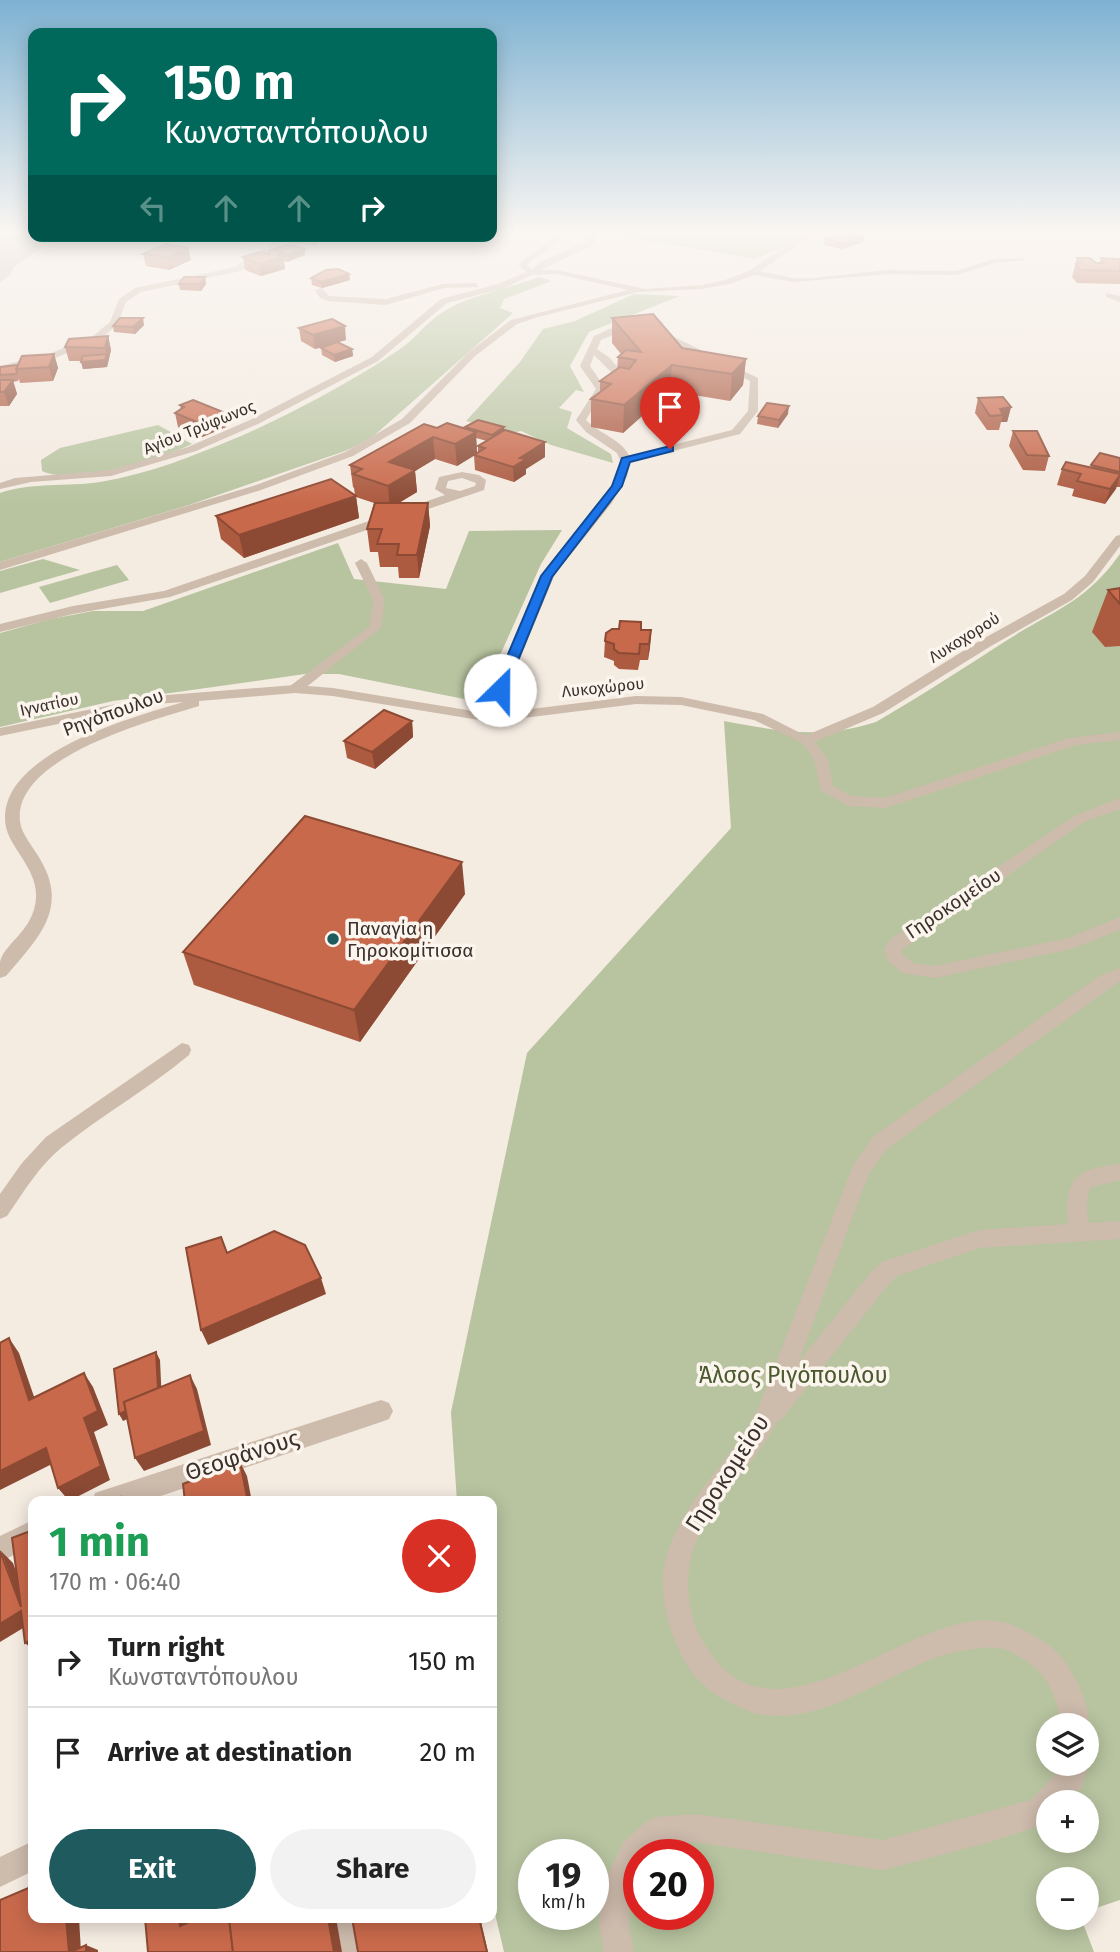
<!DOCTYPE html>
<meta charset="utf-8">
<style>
:root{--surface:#fff;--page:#f2f2f2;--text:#222;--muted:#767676;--line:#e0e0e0;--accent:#1f5a5e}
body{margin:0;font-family:"Fira Sans",sans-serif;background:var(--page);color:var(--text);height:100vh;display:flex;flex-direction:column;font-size:26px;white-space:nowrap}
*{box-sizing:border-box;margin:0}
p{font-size:23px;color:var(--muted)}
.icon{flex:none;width:38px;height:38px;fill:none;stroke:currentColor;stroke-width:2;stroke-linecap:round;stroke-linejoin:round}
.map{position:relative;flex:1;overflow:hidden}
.drawer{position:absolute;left:28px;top:1496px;width:469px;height:427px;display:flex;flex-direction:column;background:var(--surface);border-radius:14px;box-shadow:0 4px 18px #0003}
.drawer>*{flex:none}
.top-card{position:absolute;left:28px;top:28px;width:469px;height:214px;border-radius:14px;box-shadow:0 4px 18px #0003;background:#00695c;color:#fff;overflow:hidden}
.buttons{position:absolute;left:1036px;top:1713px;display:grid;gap:14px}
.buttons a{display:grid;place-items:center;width:63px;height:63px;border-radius:50%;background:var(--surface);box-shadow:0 4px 18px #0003;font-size:35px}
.speed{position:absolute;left:518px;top:1839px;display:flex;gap:14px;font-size:35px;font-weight:700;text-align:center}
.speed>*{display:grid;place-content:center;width:91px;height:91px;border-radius:50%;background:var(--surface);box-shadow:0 4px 18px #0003;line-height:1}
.speed small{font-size:18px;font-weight:400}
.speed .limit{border:10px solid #d22;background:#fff;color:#111}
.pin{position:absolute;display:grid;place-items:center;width:60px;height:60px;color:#fff;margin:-72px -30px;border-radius:50% 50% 50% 0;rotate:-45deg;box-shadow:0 0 7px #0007}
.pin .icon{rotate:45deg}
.me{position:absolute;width:77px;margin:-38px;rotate:23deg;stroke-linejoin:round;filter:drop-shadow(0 0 5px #0008)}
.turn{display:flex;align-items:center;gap:24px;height:147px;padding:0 21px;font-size:32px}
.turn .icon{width:91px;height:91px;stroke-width:2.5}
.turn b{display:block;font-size:49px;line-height:60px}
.lanes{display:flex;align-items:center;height:66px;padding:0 21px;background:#0003;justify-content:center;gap:35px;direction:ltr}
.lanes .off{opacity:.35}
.round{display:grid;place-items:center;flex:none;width:74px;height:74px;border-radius:37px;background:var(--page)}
.headline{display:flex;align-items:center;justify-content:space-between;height:119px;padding:0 21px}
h1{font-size:42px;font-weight:700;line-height:52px;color:#1e9e55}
.button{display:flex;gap:14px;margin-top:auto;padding:14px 21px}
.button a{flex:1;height:80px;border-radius:42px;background:var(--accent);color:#fff;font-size:28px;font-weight:700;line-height:80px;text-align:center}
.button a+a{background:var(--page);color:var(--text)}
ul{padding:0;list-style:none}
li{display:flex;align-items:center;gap:21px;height:91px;padding:0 21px;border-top:2px solid var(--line)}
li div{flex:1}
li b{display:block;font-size:26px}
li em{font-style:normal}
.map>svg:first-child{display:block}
</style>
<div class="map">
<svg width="1120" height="1952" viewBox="0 0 1120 1952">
<rect width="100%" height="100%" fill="#f4ebe1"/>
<g fill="#b8c4a0" fill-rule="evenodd">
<polygon points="596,230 798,230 799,231 792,243 755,259 621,236 597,235"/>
<polygon points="33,231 33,236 60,236 0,276 0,240"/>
<path d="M539,277l13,4 -48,18 -4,9 13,5 -144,127 -24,11 -156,54 -189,57v-69c33,-11 66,-6 100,-11 49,-8 96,-27 141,-46 50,-22 114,-56 159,-87 15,-10 25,-25 40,-35 26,-18 69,-26 99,-37z"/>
<polygon points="634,294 680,296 589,332 570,366 584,392 576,390 559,408 572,412 567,428 611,454 613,463 551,445 521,431 511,433 466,421 520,362 543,329 575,321"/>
<path d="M158,425l34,19c-34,16 -115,43 -150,27l-1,-11 19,-12z"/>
<polygon points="562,530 541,564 479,702 339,674 305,674 113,701 0,727 0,633 51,619 93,611 143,611 338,543 354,579 446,589 469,531"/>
<path d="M1120,554v1346l-33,11v-31h-39v38h33l13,34h-590l-12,-51v-399h-35l-6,-90 76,-359 204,-225 -7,-107c56,10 96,19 152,1 45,-26 89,-55 133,-83 47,-30 77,-37 111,-85zM1048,1726h39v38h-39zM1048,1802h39v39h-39zM534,1855h59v59h-59zM639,1855h59v59h-59z"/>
<polygon points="43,559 80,570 0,593 0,571"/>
<polygon points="117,565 129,580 50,603 39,587"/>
</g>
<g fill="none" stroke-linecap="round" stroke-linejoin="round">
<g fill="#cdbbac" fill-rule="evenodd">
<polygon points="1106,293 1120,296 1120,302 1106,297"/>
<path d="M637,324l25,7 96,47v33l-18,23 -110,28 -3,14 -16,28 -56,70 -59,142 -7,4 -5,-1 -2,-3 61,-143 57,-70 17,-27 3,-16 -3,-7 -31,-21 -10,-12 20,-31 -16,-23 14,-30 15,-7zM626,330h11l19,5 94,46 -2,30 -16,19 -103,26c-6,-16 -31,-23 -43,-36l19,-32h5l14,-13 -14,-17 -13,-9 4,-9zM594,355l20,20 -11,10 -13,-19z"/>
<polygon points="361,559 367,563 385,600 381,628 300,692 290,692 290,686 369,627 373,600 355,563"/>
</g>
<g fill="#cdbbac" fill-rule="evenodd">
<polygon points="517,230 492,236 492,232"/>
<polygon points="550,230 558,230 561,240 527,264 532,270 540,262 587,241 586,230 594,230 597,239 593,245 541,270 557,270 645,289 702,285 725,280 750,270 810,230 820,230 760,271 793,278 813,278 888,270 956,271 994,259 1022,258 1026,260 995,263 957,275 888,274 793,282 754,275 730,284 702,289 638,292 538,317 517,324 475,356 410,423 353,456 261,490 0,570 0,562 253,486 345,452 402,419 469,352 511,320 628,290 557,274 532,275 504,288 447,303 378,361 258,424 196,451 111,476 31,482 0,489 0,483 15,478 111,470 188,447 250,420 372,357 441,299 498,284 526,272 518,264 553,239"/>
<polygon points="0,235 16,240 22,249 10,275 0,282 0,276 14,249 10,244 0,240"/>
<polygon points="284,236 294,236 241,271 141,292 126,302 117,325 99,340 55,358 0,372 0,366 49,354 93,336 110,322 119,299 135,288 235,267"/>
<polygon points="467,236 483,236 470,240"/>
<polygon points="476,283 479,287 444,288 386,305 328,301 320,298 315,290 322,288 329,296 386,299 443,284"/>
<path d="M462,472l17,3 7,5 -2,10 -314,107 -97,17 -73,18v-8l73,-18 91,-15 281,-96 -10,-6 4,-12zM462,478l14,5 -1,3 -15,5 -14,-3 2,-7z"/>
<path d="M295,685l38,3 146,24 36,-1 121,-15 45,1 82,17 51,26 -2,3h-10l-48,-23 -73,-15 -45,-1 -121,15 -36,1 -146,-24 -38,-3 -96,8v5c-46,14 -186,51 -179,115 1,13 14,27 20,38 30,50 -3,80 -34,117l-6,2c0,-5 0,-11 0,-16 4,-19 34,-31 36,-64 2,-32 -31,-52 -31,-79 -1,-67 126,-101 178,-117l-28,2 -155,32v-8l155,-32z"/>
<path d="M182,1043l7,2 2,5 -2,5c-41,34 -87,60 -128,93 -22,18 -38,45 -54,68l-7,3v-25l22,-31 24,-26z"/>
<path d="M1120,1164v16l-28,7c-8,10 -5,24 -3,36l31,-2v18l-141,9 -82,28 -10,10 -106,134 -8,3 -8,-3 -4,-8 4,-8 106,-132 11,-10 97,-32 89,-6c-4,-46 8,-55 52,-60z"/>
<polygon points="381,1400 389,1403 393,1411 389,1419 381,1422 143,1502 92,1502 95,1493 104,1490"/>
<polygon points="33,1520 33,1545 0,1562 0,1536"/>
<polygon points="33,1841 33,1871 0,1887 0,1857"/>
<polygon points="329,1918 359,1918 365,1952 335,1952"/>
</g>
<g fill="#cdbbac" fill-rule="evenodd">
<polygon points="1120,535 1120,546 1093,582 1072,600 991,646 883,713 815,742 828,760 833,786 852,796 885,798 1069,738 1120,732 1120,740 1076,745 886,808 849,806 821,791 814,760 800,740 802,737 873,707 981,640 1064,594 1085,576 1116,536"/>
<polygon points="1120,798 1120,809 1084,822 902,950 902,954 913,963 935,966 1068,938 1120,917 1120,930 1071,949 935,978 902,973 888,961 884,949 892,938 1074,816"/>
<path d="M1120,968v13l-232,167 -19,25 -94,252c-23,45 -69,80 -83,129 -8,27 -3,64 11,88 71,122 203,-34 295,-21 12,2 24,8 35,14 15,9 29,19 38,36 8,14 23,43 16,60v-5h-26c-3,-26 -11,-48 -33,-64 -9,-5 -18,-12 -28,-14 -9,-2 -18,0 -27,1 -74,8 -137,79 -216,65 -8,-2 -16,-7 -24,-10 -23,-11 -41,-26 -52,-50 -15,-30 -25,-70 -13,-103 19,-55 64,-91 90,-142l96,-246 20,-27 227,-161z"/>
<polygon points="1087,1758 1089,1764 1081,1789 1068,1802 1048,1802 1048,1823 990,1842 883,1870 695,1842 662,1846 652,1855 639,1855 639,1873 630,1892 629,1925 634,1952 604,1952 599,1925 600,1891 624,1841 646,1822 656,1817 695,1814 883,1840 1031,1800 1059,1771 1061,1764 1087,1764"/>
</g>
</g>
<g fill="#ac5a40" fill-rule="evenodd">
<polygon points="291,236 325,236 316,245 292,244"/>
<polygon points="825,239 863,242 842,249 824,245"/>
<polygon points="143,254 191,260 169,270 146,266"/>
<polygon points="269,254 305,255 287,262 284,261 285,269 261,276 245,270 243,257"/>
<polygon points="1077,258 1100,263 1101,258 1120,259 1120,284 1077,283 1072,277"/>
<polygon points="311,278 350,280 322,288 312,285"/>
<polygon points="179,284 206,284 201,291 180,290"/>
<polygon points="612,318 682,348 746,359 743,385 730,401 670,391 623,433 591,427 591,399 600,392 600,381 617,370 618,357 621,354 612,343"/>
<polygon points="144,325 135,334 114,332 113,326"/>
<polygon points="299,328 346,340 337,342 352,349 353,356 335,362 322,355 321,348 336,343 315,349 301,341"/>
<polygon points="108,336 111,350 107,367 83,369 81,361 69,361 65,347"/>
<polygon points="54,354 58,368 53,381 20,383 19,379 18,381 13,382 17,394 9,406 0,406 0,367 18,365"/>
<polygon points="978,398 1011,407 1007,422 1001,422 999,430 987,430 975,413"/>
<polygon points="180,405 226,427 202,437 178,427 175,413 181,409"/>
<polygon points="788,414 778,428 757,424 758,416"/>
<path d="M465,427l39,3 41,27 -19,12v5l-12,8 -39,-12 -1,-15 -17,11 -22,-7 -20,12 2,21 -18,11h29l2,23 -11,52h-20l-1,-11h-18l-2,-15h-8l-3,-23 7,-26 -18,-6 3,21 -115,40 -23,-19 -5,-23 139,-21 -1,-7 -1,-1 -3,-22 87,-37 28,1zM476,438l11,3 -9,5v6l-1,1z"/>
<polygon points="1013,431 1049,456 1045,471 1023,470 1009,446"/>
<polygon points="1120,458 1120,487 1116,487 1105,504 1072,496 1074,489 1057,485 1062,469 1091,468 1091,465"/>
<polygon points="1120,588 1120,646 1105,647 1092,632 1108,590"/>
<polygon points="641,630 651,630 650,647 648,660 640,660 638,670 619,669 614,665 614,661 604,657 605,641"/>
<polygon points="412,721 413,737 375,769 347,758 344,741"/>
<polygon points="465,894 360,1042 194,985 183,952"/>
</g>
<g fill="#8c4a34">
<polygon points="315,236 325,236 316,245"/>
<polygon points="864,236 863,242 842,249 843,243"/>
<polygon points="188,248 191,260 169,270 167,257"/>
<polygon points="305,249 305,255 287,262 286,256"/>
<polygon points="283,253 285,269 261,276 259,264"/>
<polygon points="349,274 350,280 322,288 321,282"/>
<polygon points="205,277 206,284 201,291 200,284"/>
<polygon points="143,318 144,325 135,334 133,327"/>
<polygon points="345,326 346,340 315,349 313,335"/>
<polygon points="108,336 111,350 107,367 83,369 81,362 107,354 105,348"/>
<polygon points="352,349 353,356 335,362 334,355"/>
<polygon points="54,354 58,368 53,381 49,367"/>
<polygon points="746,359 743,385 730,401 732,374"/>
<polygon points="672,365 670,391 623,433 624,405"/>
<polygon points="13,380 17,394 9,406 4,392"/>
<polygon points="789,406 788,414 778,428 779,420"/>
<polygon points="1011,407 1007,422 1001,422 1003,415 1000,409"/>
<polygon points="223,412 226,427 202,437 199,423"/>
<polygon points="504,427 505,435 492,442 492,435"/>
<polygon points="476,432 477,454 457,466 455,444"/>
<polygon points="433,437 435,459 415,471 417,492 390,508 388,486 389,462"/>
<polygon points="545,442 545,457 526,469 526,474 514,482 513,467 520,458"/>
<polygon points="1120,475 1116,489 1105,504 1110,489"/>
<polygon points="356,496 359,518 244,558 239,535"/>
<polygon points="428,503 430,526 419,578 417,555"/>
<polygon points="651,630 650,647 648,660 649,644"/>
<polygon points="412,721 413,737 375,769 372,752"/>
<polygon points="462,862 465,894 360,1042 354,1010"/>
<polygon points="321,1278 326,1294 208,1345 201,1330"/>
<polygon points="9,1338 19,1353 40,1414 29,1400"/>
<polygon points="156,1352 160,1360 162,1404 123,1421 119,1414"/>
<polygon points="84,1373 93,1387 108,1425 94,1432 110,1480 69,1501 58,1488 84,1418"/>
<polygon points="190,1375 197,1389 211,1445 144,1471 135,1458"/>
<polygon points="46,1448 56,1462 0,1490 0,1471"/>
<polygon points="240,1462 247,1476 252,1502 248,1502"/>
<polygon points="1,1551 13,1563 33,1618 21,1607"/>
<polygon points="21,1611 33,1622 0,1642 0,1624"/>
<polygon points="33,1639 33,1650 25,1643"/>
<polygon points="66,1918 79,1918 81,1952 69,1952"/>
<polygon points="179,1918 188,1918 189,1931 180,1926"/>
<polygon points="328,1918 336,1918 342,1952 334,1952"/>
<polygon points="479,1918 480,1918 488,1952 487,1952"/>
<polygon points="86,1945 98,1950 98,1952 86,1952"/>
</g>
<g fill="#c8694b" stroke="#8c4a34" stroke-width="2">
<polygon points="846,233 864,236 843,243 825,239 833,235 840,236"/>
<polygon points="166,244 188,248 167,257 143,254"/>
<polygon points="288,244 305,249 286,256 283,255 283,253 273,250 270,251"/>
<polygon points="273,250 283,253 278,255 283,257 259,264 243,257 260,252 269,254 269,251"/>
<polygon points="1077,258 1090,258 1096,263 1104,263 1101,258 1120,259 1120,271 1080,270 1076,264 1081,264"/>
<polygon points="338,269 349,274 321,282 311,278 326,270"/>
<polygon points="184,277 205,277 200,284 179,284"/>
<polygon points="653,314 682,348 746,359 732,374 672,365 624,405 591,399 611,384 600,381 620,367 629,369 636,360 618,357 626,350 641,352 612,318"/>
<polygon points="120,318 143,318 133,327 113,326"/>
<polygon points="332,319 345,326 313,335 299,328"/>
<polygon points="108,336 105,348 65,347 69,339"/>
<polygon points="337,342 352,349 334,355 321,348"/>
<polygon points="54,354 49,367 16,369 22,356"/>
<polygon points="107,354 105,360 81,362 83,356"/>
<polygon points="18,365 16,369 17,372 16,374 0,375 0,367"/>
<polygon points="0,380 13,380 4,392 0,392"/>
<polygon points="1003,397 1011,407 1000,409 1003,415 990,416 978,398"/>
<polygon points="193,400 223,412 199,423 175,413 184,407 180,405"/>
<polygon points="767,403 789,406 779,420 758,416"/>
<polygon points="478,420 504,427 492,435 465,427"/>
<polygon points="447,423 476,432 455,444 433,437 389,462 415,470 388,486 353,474 362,469 350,465 424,424 437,428"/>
<polygon points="505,430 545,442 520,458 526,459 513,467 474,455 485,448 478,446"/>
<polygon points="1013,431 1037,431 1049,456 1027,455"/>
<polygon points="1100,453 1120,458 1120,472 1091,465"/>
<polygon points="1066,462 1120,474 1120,475 1110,489 1077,481 1081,474 1062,469"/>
<polygon points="331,479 356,496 239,535 216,516"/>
<polygon points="375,503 428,503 417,555 397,555 399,544 377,544 382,529 367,529"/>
<polygon points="1120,588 1120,604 1108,590"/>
<polygon points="620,621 641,622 641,630 651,630 649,644 640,644 639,654 619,653 614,649 614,644 605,641 606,633 612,629 619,629"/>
<polygon points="384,710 412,721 372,752 344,741"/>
<polygon points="305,816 462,862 354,1010 183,952"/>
<polygon points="274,1231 305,1245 321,1278 201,1330 186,1248 221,1237 227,1253"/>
<polygon points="9,1338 29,1400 84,1373 98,1411 84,1418 101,1466 58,1488 46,1448 0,1471 0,1343"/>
<polygon points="156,1352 158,1388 124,1402 126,1411 119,1414 114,1369"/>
<polygon points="190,1375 204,1431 135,1458 124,1402"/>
<polygon points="240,1462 248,1502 185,1502 183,1484"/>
<polygon points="121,1497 122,1502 110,1502"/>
<polygon points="33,1530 33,1639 25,1643 21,1611 0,1624 0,1551 21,1607 12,1538"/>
<polygon points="33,1886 33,1918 66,1918 69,1952 0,1952 0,1900"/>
<polygon points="145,1918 179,1918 180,1926 198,1918 229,1918 233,1952 148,1952"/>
<polygon points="229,1918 328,1918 334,1952 233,1952"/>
<polygon points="352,1918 479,1918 487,1952 358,1952"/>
<polygon points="86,1945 86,1952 71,1952"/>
</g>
<linearGradient id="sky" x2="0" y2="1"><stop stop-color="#7eb2d2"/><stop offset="0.46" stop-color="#faf6f2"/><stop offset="1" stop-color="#faf6f2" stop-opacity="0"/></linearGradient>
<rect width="1120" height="504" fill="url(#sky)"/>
<polygon fill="#1a73e8" stroke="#114b97" stroke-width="2" points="670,446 673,447 673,451 630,462 622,486 552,577 506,690 500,694 495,693 493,690 541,576 612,486 622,458"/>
<circle fill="#1f5a5e" stroke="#fbf5ee" stroke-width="2.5" cx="333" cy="939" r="7"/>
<g text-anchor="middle" stroke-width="7" stroke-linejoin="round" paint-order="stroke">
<g font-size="16" fill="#3b302b" stroke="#fbf5ee">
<text transform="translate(199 427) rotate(-22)" y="6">Αγίου Τρύφωνος</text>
<text transform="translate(964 637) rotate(-32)" y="6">Λυκοχορού</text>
<text transform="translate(603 687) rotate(-6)" y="6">Λυκοχώρου</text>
<text transform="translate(49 704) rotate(-12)" y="6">Ιγνατίου</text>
</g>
<g font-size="19" fill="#3b302b" stroke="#fbf5ee">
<text transform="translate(113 712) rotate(-20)" y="7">Ρηγόπουλου</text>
<text transform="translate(953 903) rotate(-34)" y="7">Γηροκομείου</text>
</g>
<g font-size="19" fill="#3b302b" stroke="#fbf5ee" text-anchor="start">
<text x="347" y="935">Παναγία η<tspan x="347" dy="22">Γηροκομίτισσα</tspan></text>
</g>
<g font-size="23" fill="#4a5a2e" stroke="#fbf5ee">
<text x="793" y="1383">Άλσος Ριγόπουλου</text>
</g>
<g font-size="23" fill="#3b302b" stroke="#fbf5ee">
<text transform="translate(242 1455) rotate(-18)" y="8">Θεοφάνους</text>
<text transform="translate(727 1473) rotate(-57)" y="8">Γηροκομείου</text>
</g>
</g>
</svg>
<div class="buttons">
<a><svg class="icon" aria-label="layers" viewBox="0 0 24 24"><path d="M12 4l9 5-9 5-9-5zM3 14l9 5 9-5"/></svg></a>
<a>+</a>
<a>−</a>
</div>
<div class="speed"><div>19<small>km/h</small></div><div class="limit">20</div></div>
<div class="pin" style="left:670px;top:449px;background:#d93025"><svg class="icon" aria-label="arrive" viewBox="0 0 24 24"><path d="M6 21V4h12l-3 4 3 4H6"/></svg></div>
<svg class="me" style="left:500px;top:690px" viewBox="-20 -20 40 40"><circle r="19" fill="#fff"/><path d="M0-13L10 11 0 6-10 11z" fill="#1a73e8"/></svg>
<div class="top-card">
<div class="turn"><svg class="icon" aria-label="right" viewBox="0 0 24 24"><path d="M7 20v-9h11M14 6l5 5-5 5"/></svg><div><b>150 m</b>Κωνσταντόπουλου</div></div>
<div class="lanes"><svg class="icon off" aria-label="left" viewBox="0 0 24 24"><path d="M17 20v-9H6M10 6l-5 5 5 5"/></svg><svg class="icon off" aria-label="ahead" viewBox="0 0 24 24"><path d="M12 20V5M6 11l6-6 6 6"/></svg><svg class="icon off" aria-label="ahead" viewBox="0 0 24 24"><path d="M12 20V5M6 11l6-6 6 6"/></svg><svg class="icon" aria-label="right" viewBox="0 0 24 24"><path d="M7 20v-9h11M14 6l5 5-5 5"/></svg></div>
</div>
<section class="drawer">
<div class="headline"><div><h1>1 min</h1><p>170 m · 06:40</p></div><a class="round" style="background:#d93025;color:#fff"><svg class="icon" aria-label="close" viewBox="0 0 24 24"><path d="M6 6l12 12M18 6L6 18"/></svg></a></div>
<ul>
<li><svg class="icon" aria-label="right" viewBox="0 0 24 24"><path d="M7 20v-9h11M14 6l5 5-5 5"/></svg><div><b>Turn right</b><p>Κωνσταντόπουλου</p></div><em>150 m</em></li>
<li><svg class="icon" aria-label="arrive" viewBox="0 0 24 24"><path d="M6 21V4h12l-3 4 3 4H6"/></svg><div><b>Arrive at destination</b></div><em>20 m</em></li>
</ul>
<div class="button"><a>Exit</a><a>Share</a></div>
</section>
</div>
